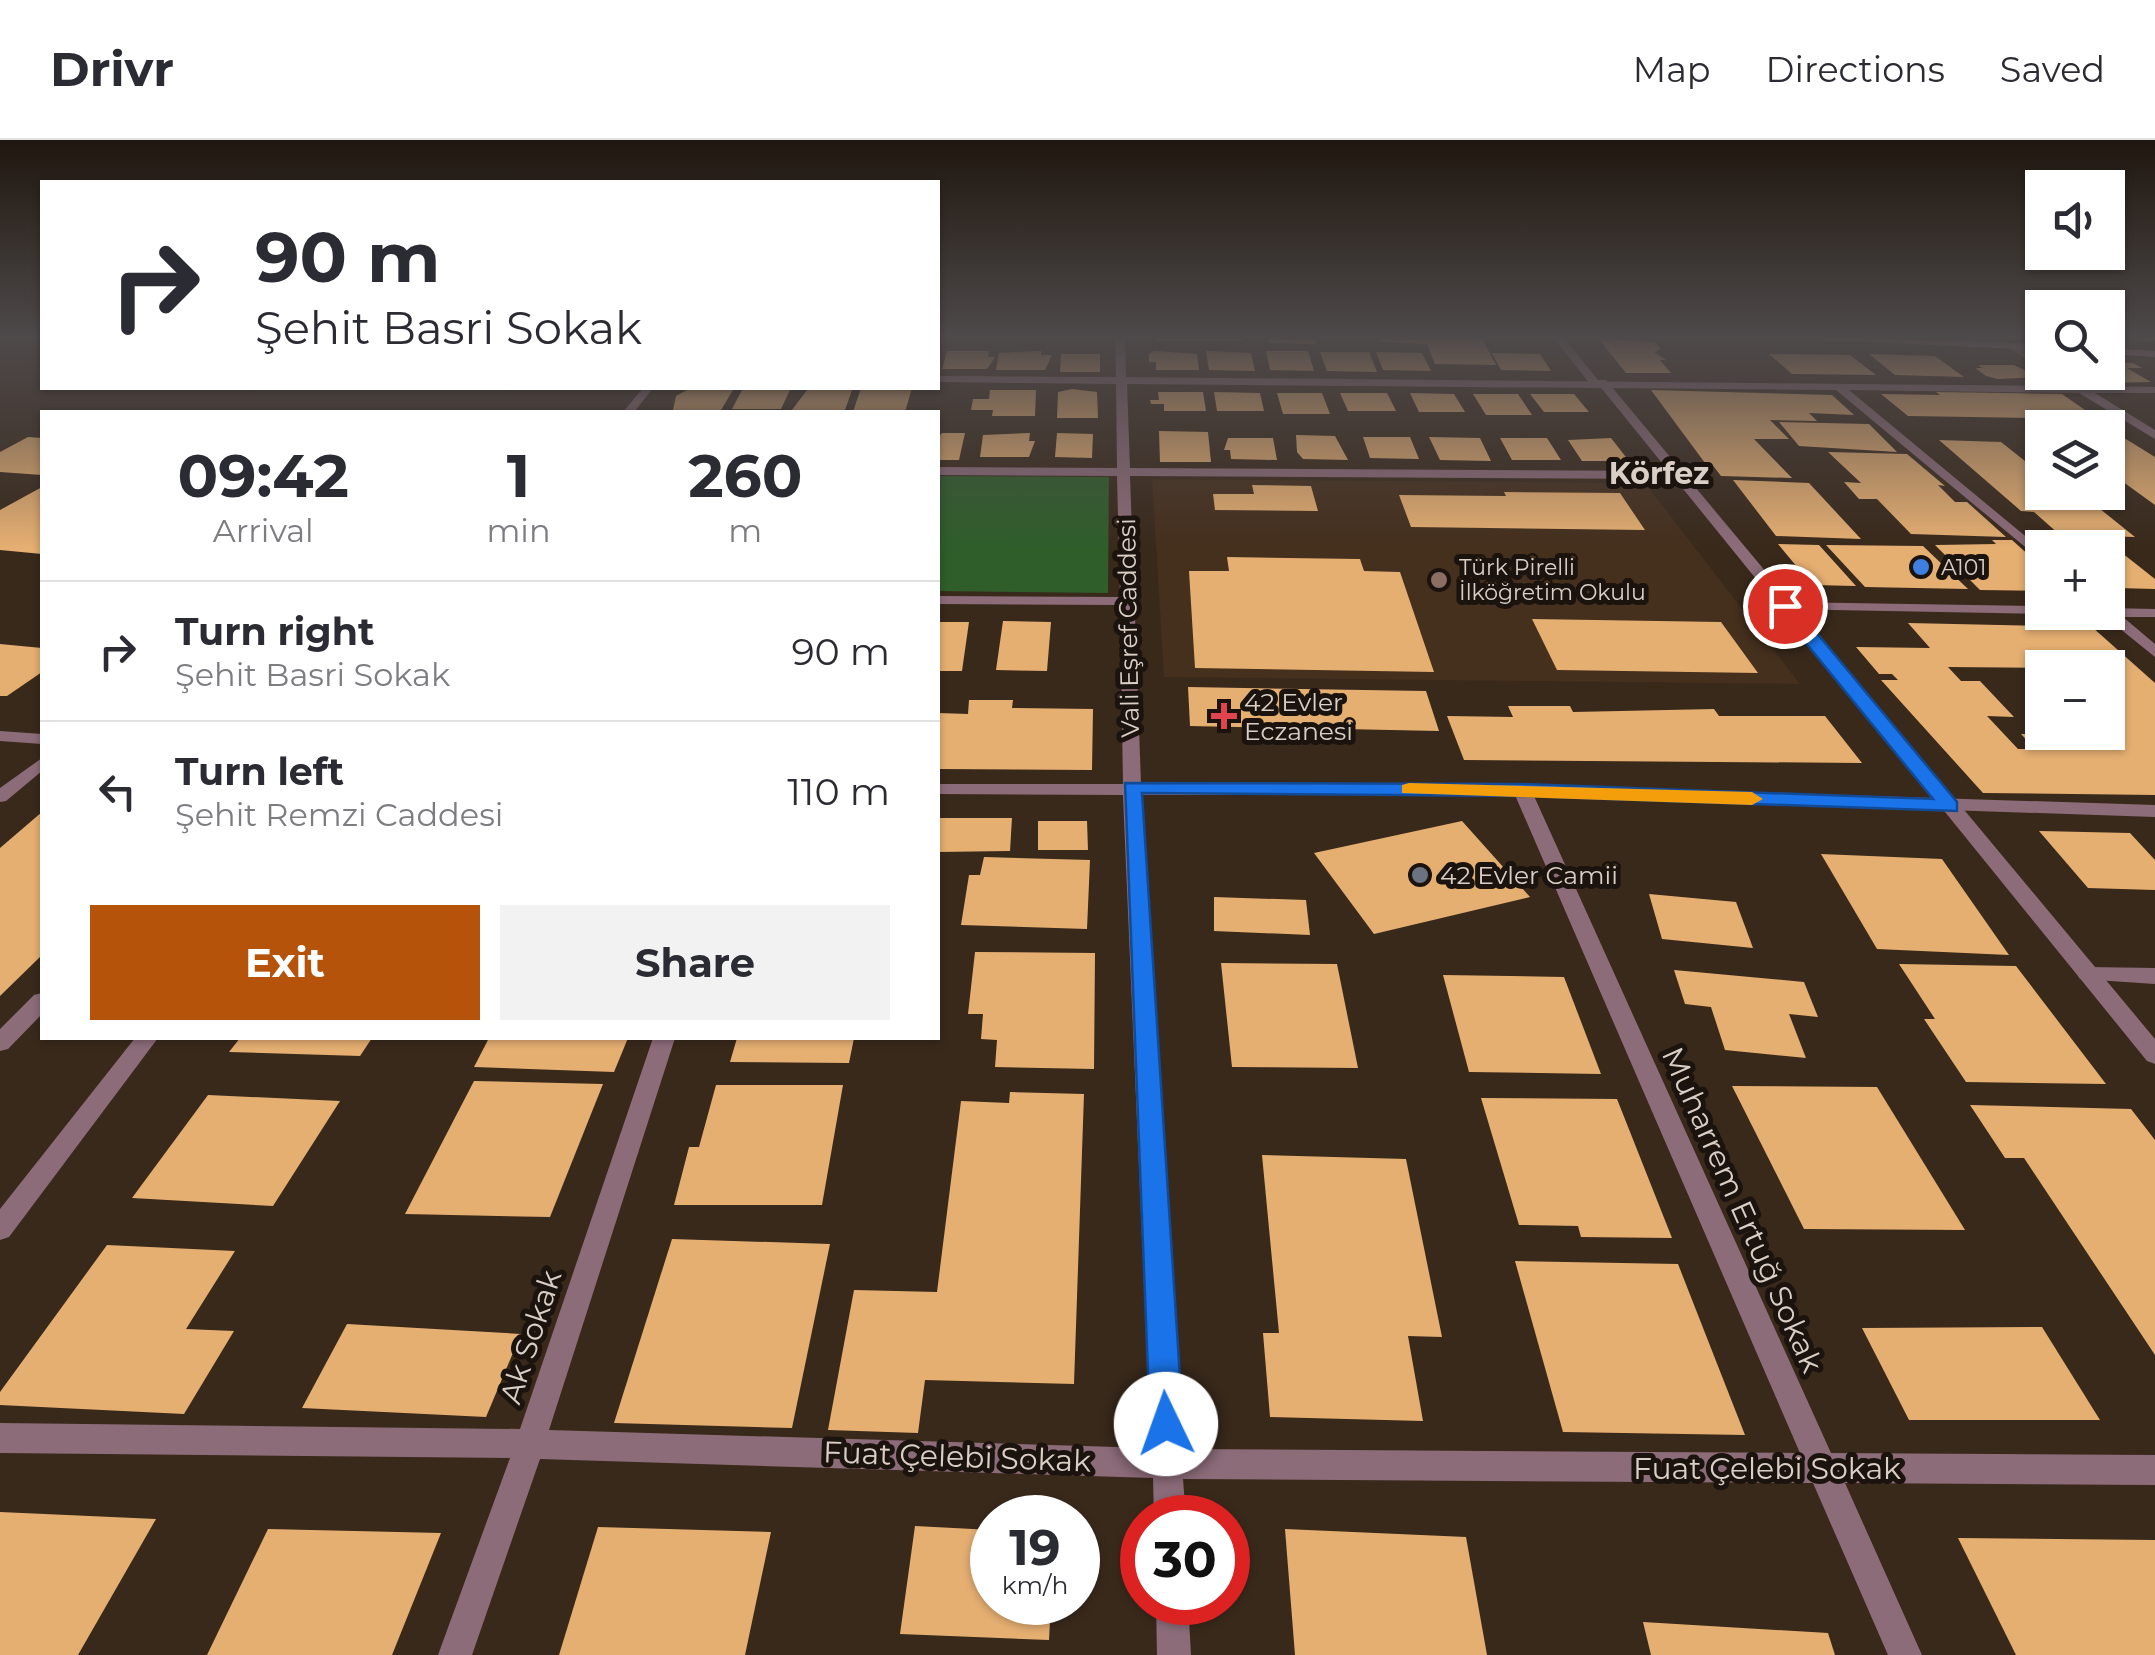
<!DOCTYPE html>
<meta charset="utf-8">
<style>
:root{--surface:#fff;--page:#f2f2f3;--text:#2b2b33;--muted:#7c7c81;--line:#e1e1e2;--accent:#b45309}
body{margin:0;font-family:Montserrat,sans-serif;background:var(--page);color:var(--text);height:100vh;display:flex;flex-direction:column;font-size:38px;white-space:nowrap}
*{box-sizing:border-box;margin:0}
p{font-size:32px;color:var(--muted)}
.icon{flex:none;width:55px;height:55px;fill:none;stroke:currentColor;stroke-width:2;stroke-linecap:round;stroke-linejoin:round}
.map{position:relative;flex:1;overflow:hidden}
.drawer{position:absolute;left:40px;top:270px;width:900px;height:630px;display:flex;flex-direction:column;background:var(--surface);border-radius:0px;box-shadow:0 2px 8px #0004}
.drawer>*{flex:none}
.guide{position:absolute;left:40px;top:40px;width:900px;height:210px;border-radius:0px;box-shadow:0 2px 8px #0004;background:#fff;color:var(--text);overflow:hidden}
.tools{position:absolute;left:2025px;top:30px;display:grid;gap:20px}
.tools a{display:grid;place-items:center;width:100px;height:100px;border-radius:0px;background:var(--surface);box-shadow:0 2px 8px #0004;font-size:50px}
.speed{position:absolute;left:970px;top:1355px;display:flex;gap:20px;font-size:50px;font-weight:700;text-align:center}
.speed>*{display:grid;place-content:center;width:130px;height:130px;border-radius:50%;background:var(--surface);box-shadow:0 2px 8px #0004;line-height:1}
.speed small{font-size:25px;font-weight:400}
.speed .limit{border:15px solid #d22;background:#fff;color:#111}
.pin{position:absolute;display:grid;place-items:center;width:85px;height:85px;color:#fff;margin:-42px;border:5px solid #fff;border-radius:50%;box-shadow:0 2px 10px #0007}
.me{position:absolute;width:110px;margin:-55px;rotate:357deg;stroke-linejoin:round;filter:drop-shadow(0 0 8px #0008)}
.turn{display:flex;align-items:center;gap:35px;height:210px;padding:0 50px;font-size:45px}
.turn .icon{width:130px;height:130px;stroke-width:2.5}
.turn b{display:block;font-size:70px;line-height:85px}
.eta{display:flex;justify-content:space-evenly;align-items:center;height:170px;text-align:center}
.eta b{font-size:60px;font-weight:700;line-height:70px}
.action{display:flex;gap:20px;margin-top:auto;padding:20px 50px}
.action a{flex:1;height:115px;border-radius:0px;background:var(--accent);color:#fff;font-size:40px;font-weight:700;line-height:115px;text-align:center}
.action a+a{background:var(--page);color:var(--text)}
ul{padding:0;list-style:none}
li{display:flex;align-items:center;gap:30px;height:140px;padding:0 50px;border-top:2px solid var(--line)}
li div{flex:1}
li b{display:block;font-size:38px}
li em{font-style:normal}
header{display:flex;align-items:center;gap:60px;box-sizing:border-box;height:140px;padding:0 50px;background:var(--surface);border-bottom:2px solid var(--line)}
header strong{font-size:48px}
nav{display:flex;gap:55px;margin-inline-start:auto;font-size:35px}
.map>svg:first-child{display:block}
</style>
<header>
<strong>Drivr</strong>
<nav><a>Map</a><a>Directions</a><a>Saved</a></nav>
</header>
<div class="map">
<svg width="2155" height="1515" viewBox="0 0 2155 1515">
<rect width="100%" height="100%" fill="#39291b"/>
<polygon fill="#452f1d" points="1152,339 1645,343 1800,544 1164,537"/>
<polygon fill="#2f5e2b" points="938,336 1109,337 1108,453 938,451"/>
<g fill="#e6af72" fill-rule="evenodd">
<polygon points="1157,197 1242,197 1242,201 1156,201"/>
<polygon points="1268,197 1314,197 1316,204 1269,203"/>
<polygon points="1378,197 1481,197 1496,225 1435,224 1427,204 1380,202"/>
<polygon points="1598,198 1655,202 1661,209 1654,212 1666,220 1660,220 1671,233 1626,233"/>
<polygon points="947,211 989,211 988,217 995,217 987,229 942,229"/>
<polygon points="1041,211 1041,215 1052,215 1045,230 996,230 999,213"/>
<polygon points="1154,211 1197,214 1199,230 1156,230 1156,222 1149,222 1149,214"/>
<polygon points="1206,211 1251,213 1255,231 1209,230"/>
<polygon points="1266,211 1308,211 1314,231 1270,230"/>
<polygon points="1320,212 1369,212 1377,232 1327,231"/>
<polygon points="1376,212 1422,213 1431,231 1383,230"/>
<polygon points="1492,213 1540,214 1551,231 1501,230"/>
<polygon points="1061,214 1100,214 1100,232 1060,232"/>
<polygon points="1769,214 1850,215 1876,235 1792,234"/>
<polygon points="1869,214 1935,216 1964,237 1895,235"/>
<polygon points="2108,221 2133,223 2142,228 2127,228 2151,242 2104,243 2087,232 2108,232"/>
<polygon points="1978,225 2014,225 2039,237 1998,239 1986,236 1975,228 1982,228"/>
<polygon points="861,248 912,248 905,272 853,272"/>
<polygon points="1072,249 1097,252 1098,278 1057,278 1058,252"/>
<polygon points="687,250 733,250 721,270 673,270 676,256"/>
<polygon points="742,250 790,250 781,269 732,269"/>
<polygon points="807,250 852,250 845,270 792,270"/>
<polygon points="990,250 1036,250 1035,276 992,276 993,270 971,270 973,259 989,259"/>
<polygon points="1651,250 1832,255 1854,275 1809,273 1817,281 1770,280 1789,299 1754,299 1792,338 1721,336 1711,323 1705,323"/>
<polygon points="1158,252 1203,252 1206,271 1164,271 1164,264 1151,264 1150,260 1159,260"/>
<polygon points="1214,252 1260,253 1264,271 1217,271"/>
<polygon points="1936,252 2062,254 2098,279 1908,276 1881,254 1940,255"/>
<polygon points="1277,253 1322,253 1330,274 1283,274"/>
<polygon points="1340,253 1387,253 1396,271 1348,271"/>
<polygon points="1410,253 1454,254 1465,272 1419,272"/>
<polygon points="1473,254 1518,254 1532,275 1486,275"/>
<polygon points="1530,254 1574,254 1589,272 1544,272"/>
<polygon points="1779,282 1869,284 1897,312 1799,306"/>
<polygon points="2108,288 2155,317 2155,365 2108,331"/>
<polygon points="1159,291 1208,292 1211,322 1160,322"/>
<polygon points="942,293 965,293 959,320 938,320 938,298"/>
<polygon points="1030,293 1029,301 1035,301 1029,317 980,317 983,295"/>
<polygon points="1057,293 1093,294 1092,318 1055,317"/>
<polygon points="1296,295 1335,296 1348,320 1303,319 1297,312"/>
<polygon points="28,297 42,298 42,335 0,332 0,312"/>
<polygon points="1363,297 1410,297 1419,319 1370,318"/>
<polygon points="1429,297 1480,298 1491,321 1440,320"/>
<polygon points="1228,298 1273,298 1277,320 1231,319 1230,310 1224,310"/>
<polygon points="1500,298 1547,298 1561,320 1512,320"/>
<polygon points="1611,298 1629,321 1582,321 1568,300"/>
<polygon points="1939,300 2001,302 2025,321 2040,321 2042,352 2079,352 2135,397 2060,395 2034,372 2021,371"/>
<polygon points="1828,312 1907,314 1945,346 1938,345 1955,362 1967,362 2006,397 1911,394 1877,359 1859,359 1844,342 1861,343"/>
<polygon points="1733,340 1809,343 1861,399 1776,396"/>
<polygon points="1252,345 1311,346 1318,371 1215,370 1213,354 1254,354"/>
<polygon points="42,347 42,414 0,410 0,370"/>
<polygon points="1504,352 1620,353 1645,390 1411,387 1399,355 1506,356"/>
<polygon points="1992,400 2012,400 2042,427 2042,451 1980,450 1935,405 1996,404"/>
<polygon points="1778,404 1819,405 1856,446 1812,445"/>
<polygon points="1826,405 1923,406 1968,449 1865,447"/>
<polygon points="2108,409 2117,409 2155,439 2155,449 2117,448 2108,441"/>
<polygon points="1227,417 1360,419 1364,431 1400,432 1434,532 1195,528 1189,431 1229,431"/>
<polygon points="1532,479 1721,482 1758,533 1557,530"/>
<polygon points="1003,481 1051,482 1047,531 996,530"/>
<polygon points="938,482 969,482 962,531 938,531"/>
<path d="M1908,483l184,4 63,56v112l-172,-2 -102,-113h17l-6,-6h-13l-23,-27 74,1zM2038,512h19l17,16h34v52l16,16 -103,-2 14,15h-17l-31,-33 27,1 -34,-36h-19l-13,-14 106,1z"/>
<polygon points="0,504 42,508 42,532 7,556 0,556"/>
<polygon points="1188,547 1426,551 1439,591 1190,586"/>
<polygon points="969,560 1013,560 1012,568 1093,569 1092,630 938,629 938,573 968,574"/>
<polygon points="1508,566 1570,566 1573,572 1714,569 1719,576 1825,576 1862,623 1464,620 1447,576 1513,577"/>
<polygon points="42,672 42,815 0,856 0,708"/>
<polygon points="938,678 1012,678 1010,711 938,712"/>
<polygon points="1038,681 1087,681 1088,710 1038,710"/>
<polygon points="1462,681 1530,757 1374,794 1314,713"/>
<polygon points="2039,691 2130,693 2155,720 2155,750 2088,748"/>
<polygon points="1821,714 1942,719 2009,815 1877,809"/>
<polygon points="984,717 1090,720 1087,789 961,785 969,735 980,735"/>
<polygon points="1649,754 1736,762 1753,808 1662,799"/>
<polygon points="1214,757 1306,760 1310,795 1214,791"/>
<polygon points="975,812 1095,813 1094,929 995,927 997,900 981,899 983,874 968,874"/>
<polygon points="1221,823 1337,824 1358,928 1232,927"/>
<polygon points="1899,824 2016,826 2106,944 1966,942 1924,879 1935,879"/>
<polygon points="1674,830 1804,842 1818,877 1789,874 1806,918 1725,910 1711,867 1685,864"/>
<polygon points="1443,835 1564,837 1601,934 1469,932"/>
<polygon points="240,898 372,898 360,916 229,912"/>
<polygon points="489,898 628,898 614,932 474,927"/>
<polygon points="737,898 854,898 849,923 730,922"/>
<polygon points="474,941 603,944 550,1077 405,1074"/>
<polygon points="716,945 843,945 822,1065 674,1065 689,1007 699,1007"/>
<polygon points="1732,946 1877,947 1965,1090 1804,1089"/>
<polygon points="1010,952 1084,954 1074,1244 925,1240 918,1293 828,1290 854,1150 937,1152 961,961 1009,963"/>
<polygon points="208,955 340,961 273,1066 132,1058"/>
<polygon points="1481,958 1617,959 1672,1098 1581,1097 1578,1086 1519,1085"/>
<polygon points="1970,965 2131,969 2155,1000 2155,1215 2024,1018 2005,1018"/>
<polygon points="1262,1015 1406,1019 1442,1197 1408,1196 1423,1281 1270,1277 1263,1193 1279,1193"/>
<polygon points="672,1099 830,1104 792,1288 614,1283"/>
<polygon points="107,1105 235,1111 186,1189 234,1191 184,1274 0,1265 0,1252"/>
<polygon points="1515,1121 1678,1124 1745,1295 1563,1292"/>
<polygon points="347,1184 521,1194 486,1277 302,1268"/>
<polygon points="2042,1187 2100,1280 1909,1280 1862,1188"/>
<polygon points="0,1372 156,1379 78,1515 0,1515"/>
<polygon points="915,1386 992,1390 992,1462 1051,1462 1049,1500 900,1494"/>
<polygon points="598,1387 771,1392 745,1515 559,1515"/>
<polygon points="268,1389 441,1393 392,1515 207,1515"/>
<polygon points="1285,1389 1466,1397 1487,1515 1295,1515"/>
<polygon points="1958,1398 2155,1400 2155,1515 2016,1515"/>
<polygon points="1643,1482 1828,1493 1835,1515 1651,1515"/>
</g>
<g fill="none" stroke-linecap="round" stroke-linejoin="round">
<g fill="#8d6c7a" fill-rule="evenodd">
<polygon points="0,591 42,594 42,604 0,601"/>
<polygon points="42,618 42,631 6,661 0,662 0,648"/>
<polygon points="42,853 42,874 8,909 0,911 0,889 34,855"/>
</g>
<g fill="#8d6c7a" fill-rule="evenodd">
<path d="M1115,197h10l1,40 943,9 -20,-14h13l22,14 71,1v6h-60l60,37v9l-76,-46 -230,-3 193,160v11l-206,-171 -709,-6 3,84 547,3 6,4 -6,4 -547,-3 11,308 381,1 633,20v12l-621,-21 297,657 324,2v30l-310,-2 77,172h-34l-75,-172 -630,-4 3,39h-32l-1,-40 -613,-19 -68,196h-34l72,-197 -510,-5v-30l520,6 133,-391h22l-126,392 602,18 -28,-653 -185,-1v-10h185l-3,-179 -182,-1v-8l182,1 -3,-121 -179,-1v-8l179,1 -1,-84 -178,-2v-6l178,1zM1141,655h374l285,658 -619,-4z"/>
<polygon points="2008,204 2016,204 2042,221 2042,228 2008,208"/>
<polygon points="1785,462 2042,466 2042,472 2048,472 2042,474 1780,469 1780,463"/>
<polygon points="2108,468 2155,469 2155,477 2123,477 2155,504 2155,517 2103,475 2101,472 2108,472"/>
<polygon points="2088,827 2155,828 2155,844 2080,839 2077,834 2080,829"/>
<polygon points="1156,1462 1188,1462 1191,1515 1157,1515"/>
</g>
<g fill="#8d6c7a" fill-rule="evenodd">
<polygon points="1553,197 1563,197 1598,240 1606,240 2155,899 2155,924 2147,921 1598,244 1590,244"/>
<polygon points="643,248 653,248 634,272 623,272"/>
<polygon points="135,898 158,898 9,1097 0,1100 0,1069"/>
</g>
<g fill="#c390a6" fill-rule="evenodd">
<polygon points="1820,197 2042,204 2042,210 1825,200"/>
<polygon points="2108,208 2155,211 2155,217 2108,214"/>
</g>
<g stroke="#b6aa9f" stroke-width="6">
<polyline id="rail" points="2137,197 2155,198"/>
</g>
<use href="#rail" stroke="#1b130d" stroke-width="4" stroke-dasharray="12" stroke-linecap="butt"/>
</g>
<linearGradient id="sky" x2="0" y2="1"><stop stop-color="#1f170f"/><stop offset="0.48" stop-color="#4e494a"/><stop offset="1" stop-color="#4e494a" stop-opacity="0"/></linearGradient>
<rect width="2155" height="409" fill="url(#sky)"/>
<polygon fill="#1a73e8" stroke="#114b97" stroke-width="2.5" points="1779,462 1791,462 1957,662 1957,671 1522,656 1142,653 1183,1284 1178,1296 1166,1300 1155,1296 1150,1284 1125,643 1522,644 1933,659 1779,470"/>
<polygon fill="#f59e0b" points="1409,643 1752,652 1763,659 1752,665 1402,653 1402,645"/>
<circle fill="#3f7fe0" stroke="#1b130d" stroke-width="4" cx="1921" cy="427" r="10"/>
<circle fill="#8d6e63" stroke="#1b130d" stroke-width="4" cx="1439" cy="440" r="10"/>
<path fill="#e0444e" stroke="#1b130d" stroke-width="4" d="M1219 561h10v10h10v10h-10v10h-10v-10h-10v-10h10z"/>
<circle fill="#6b7280" stroke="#1b130d" stroke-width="4" cx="1420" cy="735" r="10"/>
<g text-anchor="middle" stroke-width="10" stroke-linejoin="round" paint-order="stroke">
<g font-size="22" fill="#dacfc6" stroke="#1b130d" text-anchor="start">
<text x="1459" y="435">Türk Pirelli<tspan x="1459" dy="25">İlköğretim Okulu</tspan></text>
<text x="1941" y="435">A101</text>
</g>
<g font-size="25" fill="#dacfc6" stroke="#1b130d">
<text transform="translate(1128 488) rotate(-91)" y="9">Vali Eşref Caddesi</text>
</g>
<g font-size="25" fill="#dacfc6" stroke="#1b130d" text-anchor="start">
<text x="1244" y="571">42 Evler<tspan x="1244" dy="29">Eczanesi</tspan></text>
<text x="1440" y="744">42 Evler Camii</text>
</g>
<g font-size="30" font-weight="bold" fill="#dacfc6" stroke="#1b130d">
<text x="1659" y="344">Körfez</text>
</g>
<g font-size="30" fill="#dacfc6" stroke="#1b130d">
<text transform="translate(1742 1070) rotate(66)" y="10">Muharrem Ertuğ Sokak</text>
<text transform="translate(531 1197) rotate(-72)" y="10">Ak Sokak</text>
<text transform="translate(957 1317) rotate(2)" y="10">Fuat Çelebi Sokak</text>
<text x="1767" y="1339">Fuat Çelebi Sokak</text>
</g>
</g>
</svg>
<div class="tools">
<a><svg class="icon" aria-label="sound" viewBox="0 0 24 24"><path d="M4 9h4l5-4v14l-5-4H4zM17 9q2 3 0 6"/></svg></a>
<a><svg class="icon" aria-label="search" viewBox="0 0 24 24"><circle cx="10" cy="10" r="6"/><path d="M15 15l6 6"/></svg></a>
<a><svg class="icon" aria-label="layers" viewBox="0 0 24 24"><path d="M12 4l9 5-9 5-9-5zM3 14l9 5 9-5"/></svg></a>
<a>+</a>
<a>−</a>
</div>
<div class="speed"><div>19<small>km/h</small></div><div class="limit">30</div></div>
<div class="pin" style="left:1785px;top:466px;background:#d93025"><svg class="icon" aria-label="arrive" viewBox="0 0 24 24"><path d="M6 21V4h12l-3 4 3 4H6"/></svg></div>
<svg class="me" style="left:1166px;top:1284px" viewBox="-20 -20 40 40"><circle r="19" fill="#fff"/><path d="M0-13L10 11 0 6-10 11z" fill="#1a73e8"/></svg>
<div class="guide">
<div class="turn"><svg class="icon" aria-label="right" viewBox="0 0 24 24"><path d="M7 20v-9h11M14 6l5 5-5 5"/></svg><div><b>90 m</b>Şehit Basri Sokak</div></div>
</div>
<section class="drawer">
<div class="eta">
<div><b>09:42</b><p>Arrival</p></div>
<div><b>1</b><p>min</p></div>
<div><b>260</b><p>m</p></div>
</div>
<ul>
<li><svg class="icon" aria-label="right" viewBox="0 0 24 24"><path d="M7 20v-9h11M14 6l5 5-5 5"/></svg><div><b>Turn right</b><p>Şehit Basri Sokak</p></div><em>90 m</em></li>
<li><svg class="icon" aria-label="left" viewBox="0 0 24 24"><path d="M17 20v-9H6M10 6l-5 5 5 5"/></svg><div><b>Turn left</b><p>Şehit Remzi Caddesi</p></div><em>110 m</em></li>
</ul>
<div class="action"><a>Exit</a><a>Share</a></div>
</section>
</div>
